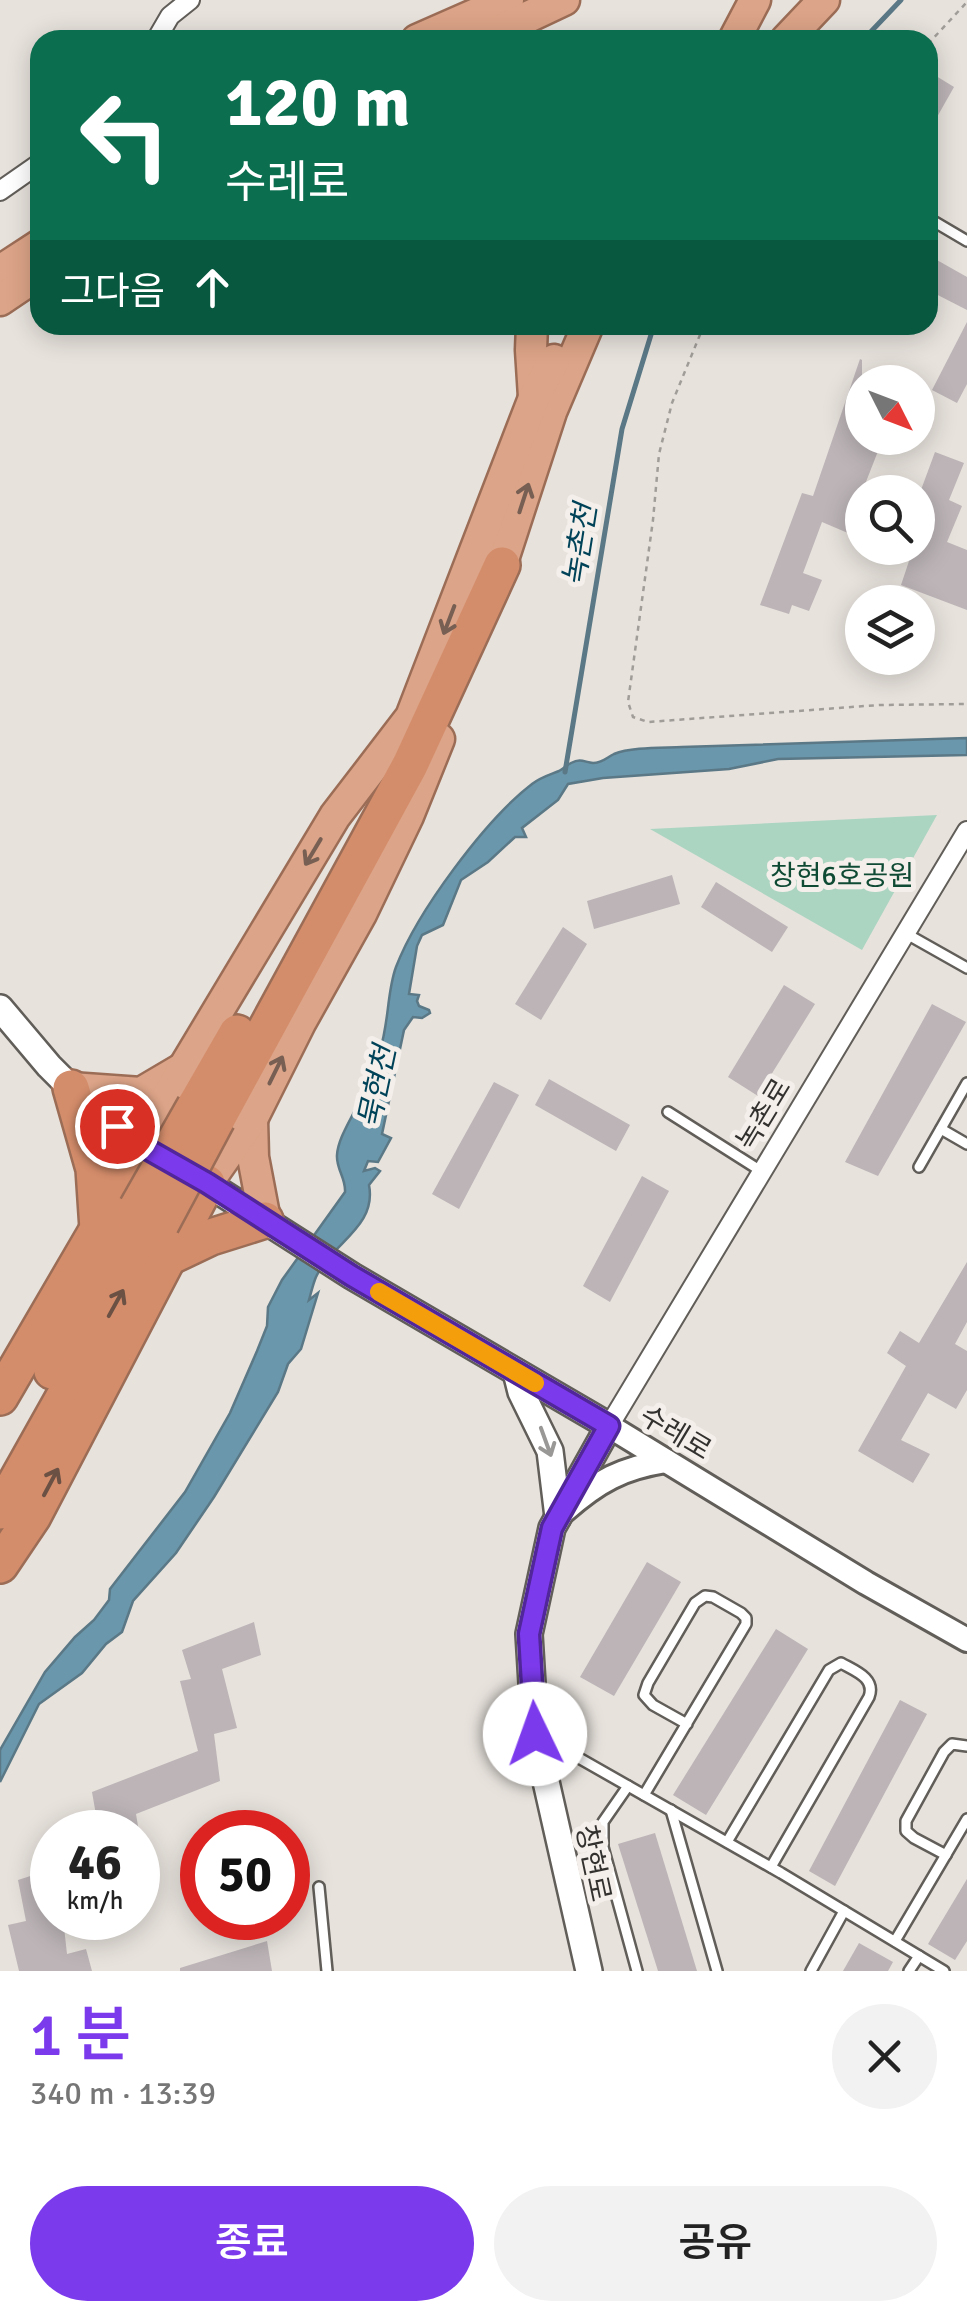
<!DOCTYPE html>
<html lang="ko">
<meta charset="utf-8">
<style>
:root{--surface:#fff;--page:#f2f2f2;--text:#222;--muted:#767676;--accent:#7c3aed}
body{margin:0;font-family:Signika,"Noto Sans KR",sans-serif;background:var(--page);color:var(--text);height:100vh;display:flex;flex-direction:column;font-size:38px;white-space:nowrap}
*{box-sizing:border-box;margin:0}
p{font-size:32px;color:var(--muted)}
.icon{flex:none;width:55px;height:55px;fill:none;stroke:currentColor;stroke-width:2;stroke-linecap:round;stroke-linejoin:round}
.map{position:relative;height:1971px;overflow:hidden}
.sheet{display:flex;flex-direction:column;background:var(--surface);flex:1}
.sheet>*{flex:none}
.guide{position:absolute;left:30px;top:30px;width:908px;height:305px;border-radius:30px;box-shadow:0 5px 25px #0003;background:#0b6e4f;color:#fff;overflow:hidden}
.needle{width:65px;rotate:132deg}
.buttons{position:absolute;left:845px;top:365px;display:grid;gap:20px}
.buttons a{display:grid;place-items:center;width:90px;height:90px;border-radius:50%;background:var(--surface);box-shadow:0 5px 25px #0003;font-size:50px}
.speed{position:absolute;left:30px;top:1810px;display:flex;gap:20px;font-size:50px;font-weight:700;text-align:center}
.speed>*{display:grid;place-content:center;width:130px;height:130px;border-radius:50%;background:var(--surface);box-shadow:0 5px 25px #0003;line-height:1}
.speed small{font-size:25px;font-weight:400}
.speed .limit{border:15px solid #d22;background:#fff;color:#111}
.pin{position:absolute;display:grid;place-items:center;width:85px;height:85px;color:#fff;margin:-42px;border:5px solid #fff;border-radius:50%;box-shadow:0 2px 10px #0007}
.me{position:absolute;width:110px;margin:-55px;rotate:357deg;stroke-linejoin:round;filter:drop-shadow(0 0 8px #0008)}
.turn{display:flex;align-items:center;gap:35px;height:210px;padding:0 30px;font-size:45px}
.turn .icon{width:130px;height:130px;stroke-width:2.5}
.turn b{display:block;font-size:70px;line-height:85px}
.then{display:flex;align-items:center;height:95px;padding:0 30px;background:#0003;gap:20px;font-size:38px}
.round{display:grid;place-items:center;flex:none;width:105px;height:105px;border-radius:52px;background:var(--page)}
.head{display:flex;align-items:center;justify-content:space-between;height:170px;padding:0 30px}
h1{font-size:60px;font-weight:600;line-height:75px;color:var(--accent)}
.primary-button{display:flex;gap:20px;margin-top:auto;padding:20px 30px}
.primary-button a{flex:1;height:115px;border-radius:60px;background:var(--accent);color:#fff;font-size:40px;font-weight:600;line-height:115px;text-align:center}
.primary-button a+a{background:var(--page);color:var(--text)}
.map>svg:first-child{display:block}
</style>
<div class="map">
<svg width="967" height="1971" viewBox="0 0 967 1971">
<rect width="100%" height="100%" fill="#e7e2dc"/>
<polygon fill="#abd5c1" points="937,815 862,950 650,829"/>
<path fill="#6a97ab" stroke="#5a7886" stroke-width="2.5" d="M967,738v17l-189,4 -49,10 -126,9 -35,6 -10,16 -36,28 4,9h-11l-27,25 -27,18 -18,45 -21,10 -5,11 -8,48 10,1 -2,6 2,5 10,4 1,3 -8,5 -9,-1 -9,13 -22,104 9,4 -13,24 -10,-1 -4,10 11,-3 5,3 -11,14c8,42 -37,58 -53,92 -3,7 -5,16 -7,23l9,-7 -17,56 -13,15 -10,28 -64,105 -38,56 -43,48 -11,31 -16,12 -24,29 -43,31 -39,78v-32l45,-78 30,-35 19,-17 15,-20 1,-11 75,-97 45,-79 27,-62 10,-25 1,-19 14,-27 63,-88c1,-14 -9,-23 -8,-37 1,-16 13,-34 20,-49 9,-18 16,-37 23,-56 9,-27 7,-59 16,-83 21,-55 89,-147 136,-183 9,-7 17,-9 27,-13 6,-3 6,-5 12,-8 10,-5 13,-1 22,0 9,0 13,-5 21,-9 17,-7 49,-6 68,-7z"/>
<g fill="none" stroke-linecap="round" stroke-linejoin="round">
<g stroke="#5a7886" stroke-width="5">
<polyline points="863,40 901,0"/>
<polyline points="565,772 622,429 654,325"/>
</g>
</g>
<g fill="#bcb4b7">
<polygon points="928,71 954,87 928,133"/>
<polygon points="928,255 967,277 967,310 928,290"/>
<polygon points="967,322 967,384 957,403 932,390"/>
<polygon points="860,359 862,360 862,438 880,446 862,492 862,539 822,522 803,573 822,580 809,611 792,605 789,614 760,605 802,493 813,496"/>
<polygon points="935,452 964,463 949,500 962,506 947,542 967,550 967,610 901,585 910,558 886,548 918,548 918,498"/>
<polygon points="672,875 680,904 594,929 587,901"/>
<polygon points="716,882 788,927 772,952 701,907"/>
<polygon points="563,927 587,944 541,1020 515,1004"/>
<polygon points="784,985 815,1004 758,1096 728,1077"/>
<polygon points="932,1004 966,1022 878,1176 845,1162"/>
<polygon points="549,1079 630,1125 616,1151 535,1105"/>
<polygon points="494,1082 519,1095 459,1209 432,1194"/>
<polygon points="642,1176 669,1191 610,1302 583,1286"/>
<polygon points="967,1262 967,1322 955,1344 967,1351 967,1390 956,1409 928,1393 901,1440 930,1454 913,1483 858,1451 906,1366 887,1353 900,1331 919,1343"/>
<polygon points="647,1562 681,1582 614,1696 580,1677"/>
<polygon points="254,1622 261,1655 222,1669 237,1728 214,1734 220,1781 136,1814 139,1832 99,1832 92,1792 198,1751 180,1681 191,1679 182,1650"/>
<polygon points="776,1629 808,1649 706,1815 673,1795"/>
<polygon points="900,1700 927,1714 835,1886 809,1871"/>
<polygon points="655,1833 697,1971 658,1971 618,1844"/>
<polygon points="52,1869 52,1918 63,1918 67,1954 86,1949 92,1971 19,1971 8,1925 26,1921 18,1880"/>
<polygon points="967,1879 967,1941 955,1960 928,1944"/>
<polygon points="267,1941 272,1971 180,1971 180,1968"/>
<polygon points="859,1943 893,1962 888,1971 843,1971"/>
</g>
<g fill="none" stroke-linecap="round" stroke-linejoin="round">
<g stroke="#615d58" stroke-width="14">
<g id="service">
<polyline points="928,218 967,241"/>
<polyline points="905,933 967,968"/>
<polyline points="668,1112 761,1171"/>
<polyline points="941,1129 967,1144"/>
<polyline points="919,1167 967,1083"/>
<polyline points="542,1737 781,1873 944,1971"/>
<polyline points="628,1786 603,1822 603,1847 637,1971"/>
<polyline points="644,1795 746,1624 746,1618 741,1613 713,1597 705,1596 695,1603 648,1683 644,1695 653,1705 687,1724"/>
<polyline points="671,1810 717,1971"/>
<path d="M727,1842l102,-172 12,-7c14,8 35,15 28,34l-98,170"/>
<polyline points="946,1855 914,1838 906,1831 906,1821 944,1752 952,1744 967,1746"/>
<polyline points="319,1887 327,1971"/>
<polyline points="895,1941 967,1819"/>
<polyline points="811,1971 844,1911"/>
<polyline points="909,1971 919,1956"/>
</g>
</g>
<g stroke="#615d58" stroke-width="22">
<g id="minor">
<polyline points="156,40 170,16 190,0"/>
<polyline points="0,191 40,163"/>
<polyline points="609,1426 967,831"/>
</g>
</g>
<g stroke="#615d58" stroke-width="28">
<g id="tertiary">
<polyline points="609,1426 866,1583 967,1640"/>
<path d="M564,1511c34,-30 58,-43 102,-50"/>
</g>
</g>
<g stroke="#615d58" stroke-width="30">
<g id="secondary">
<polyline points="0,1008 49,1066 71,1088 140,1145 153,1152"/>
<polyline points="192,1174 352,1276 609,1426 552,1528 529,1634 535,1733 589,1971"/>
<polyline points="516,1372 521,1392 550,1451 558,1517"/>
</g>
</g>
<g stroke="#9c6d56" stroke-width="35">
<g id="trunk">
<polyline points="417,40 508,0"/>
<polyline points="479,40 564,0"/>
<polyline points="734,40 755,0"/>
<polyline points="786,40 824,0"/>
<polyline points="0,271 40,245"/>
<polyline points="0,300 40,273"/>
<polyline points="532,325 531,350 534,397"/>
<polyline points="494,587 551,412 588,325"/>
<polyline points="71,1088 141,1093 180,1070"/>
<polyline points="252,1119 253,1157 265,1220"/>
<polyline points="140,1145 183,1069 335,816 411,717 534,398 554,360"/>
<polyline points="207,1183 252,1119 300,1023 361,914 408,816 439,739"/>
</g>
</g>
<g stroke="#9c6d56" stroke-width="40">
<g id="motorway">
<polyline points="71,1088 94,1169 98,1229"/>
<polyline points="195,1106 237,1033"/>
<polyline points="217,1119 410,765 502,565"/>
<polyline points="171,1256 211,1237 265,1220"/>
<polyline points="52,1371 137,1208"/>
<polyline points="0,1397 98,1229 140,1145"/>
<polyline points="0,1511 161,1224"/>
<polyline points="0,1565 33,1516 207,1183"/>
</g>
</g>
<g stroke="#a09c98" stroke-width="2.5" stroke-dasharray="5 5" stroke-linecap="butt">
<polyline points="928,44 967,2"/>
<polyline points="704,325 672,403 659,454 653,520 628,702 633,717 648,722 879,705 967,704"/>
</g>
<use href="#service" stroke="#fff" stroke-width="9"/>
<use href="#minor" stroke="#fff" stroke-width="18"/>
<use href="#tertiary" stroke="#fff" stroke-width="22"/>
<use href="#secondary" stroke="#fff" stroke-width="25"/>
<use href="#trunk" stroke="#dca488" stroke-width="30"/>
<use href="#motorway" stroke="#d48d6b" stroke-width="35"/>
<g stroke="#9c6d56" stroke-width="40" stroke-linecap="butt">
<g id="motorway-bridge">
<polyline points="137,1208 195,1106"/>
<polyline points="161,1224 217,1119"/>
</g>
</g>
<use href="#motorway-bridge" stroke="#d48d6b" stroke-width="35"/>
</g>
<defs><path id="oneway-shaft" d="M-6 0H5M1.5-3L5.5 0L1.5 3" fill="none" stroke-width="1.6" stroke-linecap="round" stroke-linejoin="round" transform="scale(2.5)"/></defs>
<g stroke="#775f53">
<use href="#oneway-shaft" transform="translate(524 498) rotate(-72)"/>
<use href="#oneway-shaft" transform="translate(449 620) rotate(111)"/>
<use href="#oneway-shaft" transform="translate(313 852) rotate(121)"/>
<use href="#oneway-shaft" transform="translate(276 1070) rotate(-64)"/>
</g>
<g stroke="#6b5144">
<use href="#oneway-shaft" transform="translate(116 1303) rotate(-61)"/>
<use href="#oneway-shaft" transform="translate(51 1482) rotate(-62)"/>
</g>
<use stroke="#999897" href="#oneway-shaft" transform="translate(546 1442) rotate(70)"/>
<g fill="none" stroke-linecap="round" stroke-linejoin="round">
<g stroke="#51269a" stroke-width="25">
<polyline id="route" points="117,1126 140,1145 207,1183 352,1276 609,1426 552,1528 529,1634 535,1734"/>
</g>
<use href="#route" stroke="#7c3aed" stroke-width="18"/>
<polyline stroke="#f59e0b" stroke-width="18" points="379,1292 535,1383"/>
</g>
<g text-anchor="middle" stroke-width="10" stroke-linejoin="round" paint-order="stroke">
<g font-size="28" fill="#0f4a35" stroke="#f4efea">
<text x="842" y="885">창현6호공원</text>
</g>
<g font-size="28" fill="#33312f" stroke="#f4efea">
<text transform="translate(763 1114) rotate(-59)" y="10">녹촌로</text>
<text transform="translate(676 1432) rotate(31)" y="10">수레로</text>
<text transform="translate(594 1863) rotate(78)" y="10">창현로</text>
</g>
<g font-size="30" font-style="italic" fill="#004359" stroke="#f4efea">
<text transform="translate(580 545) rotate(-81)" y="10">녹촌천</text>
<text transform="translate(377 1087) rotate(-78)" y="10">묵현천</text>
</g>
</g>
</svg>
<div class="buttons">
<a><svg class="needle" viewBox="-14 -14 28 28"><path d="M0-13l5 13h-10z" fill="#e53935"/><path d="M0 13l5-13h-10z" fill="#767676"/></svg></a>
<a><svg class="icon" aria-label="search" viewBox="0 0 24 24"><circle cx="10" cy="10" r="6"/><path d="M15 15l6 6"/></svg></a>
<a><svg class="icon" aria-label="layers" viewBox="0 0 24 24"><path d="M12 4l9 5-9 5-9-5zM3 14l9 5 9-5"/></svg></a>
</div>
<div class="speed"><div>46<small>km/h</small></div><div class="limit">50</div></div>
<div class="pin" style="left:117px;top:1126px;background:#d93025"><svg class="icon" aria-label="arrive" viewBox="0 0 24 24"><path d="M6 21V4h12l-3 4 3 4H6"/></svg></div>
<svg class="me" style="left:535px;top:1734px" viewBox="-20 -20 40 40"><circle r="19" fill="#fff"/><path d="M0-13L10 11 0 6-10 11z" fill="#7c3aed"/></svg>
<div class="guide">
<div class="turn"><svg class="icon" aria-label="left" viewBox="0 0 24 24"><path d="M17 20v-9H6M10 6l-5 5 5 5"/></svg><div><b>120 m</b>수레로</div></div>
<div class="then">그다음<svg class="icon" aria-label="ahead" viewBox="0 0 24 24"><path d="M12 20V5M6 11l6-6 6 6"/></svg></div>
</div>
</div>
<section class="sheet">
<div class="head"><div><h1>1 분</h1><p>340 m · 13:39</p></div><a class="round"><svg class="icon" aria-label="close" viewBox="0 0 24 24"><path d="M6 6l12 12M18 6L6 18"/></svg></a></div>
<div class="primary-button"><a>종료</a><a>공유</a></div>
</section>
